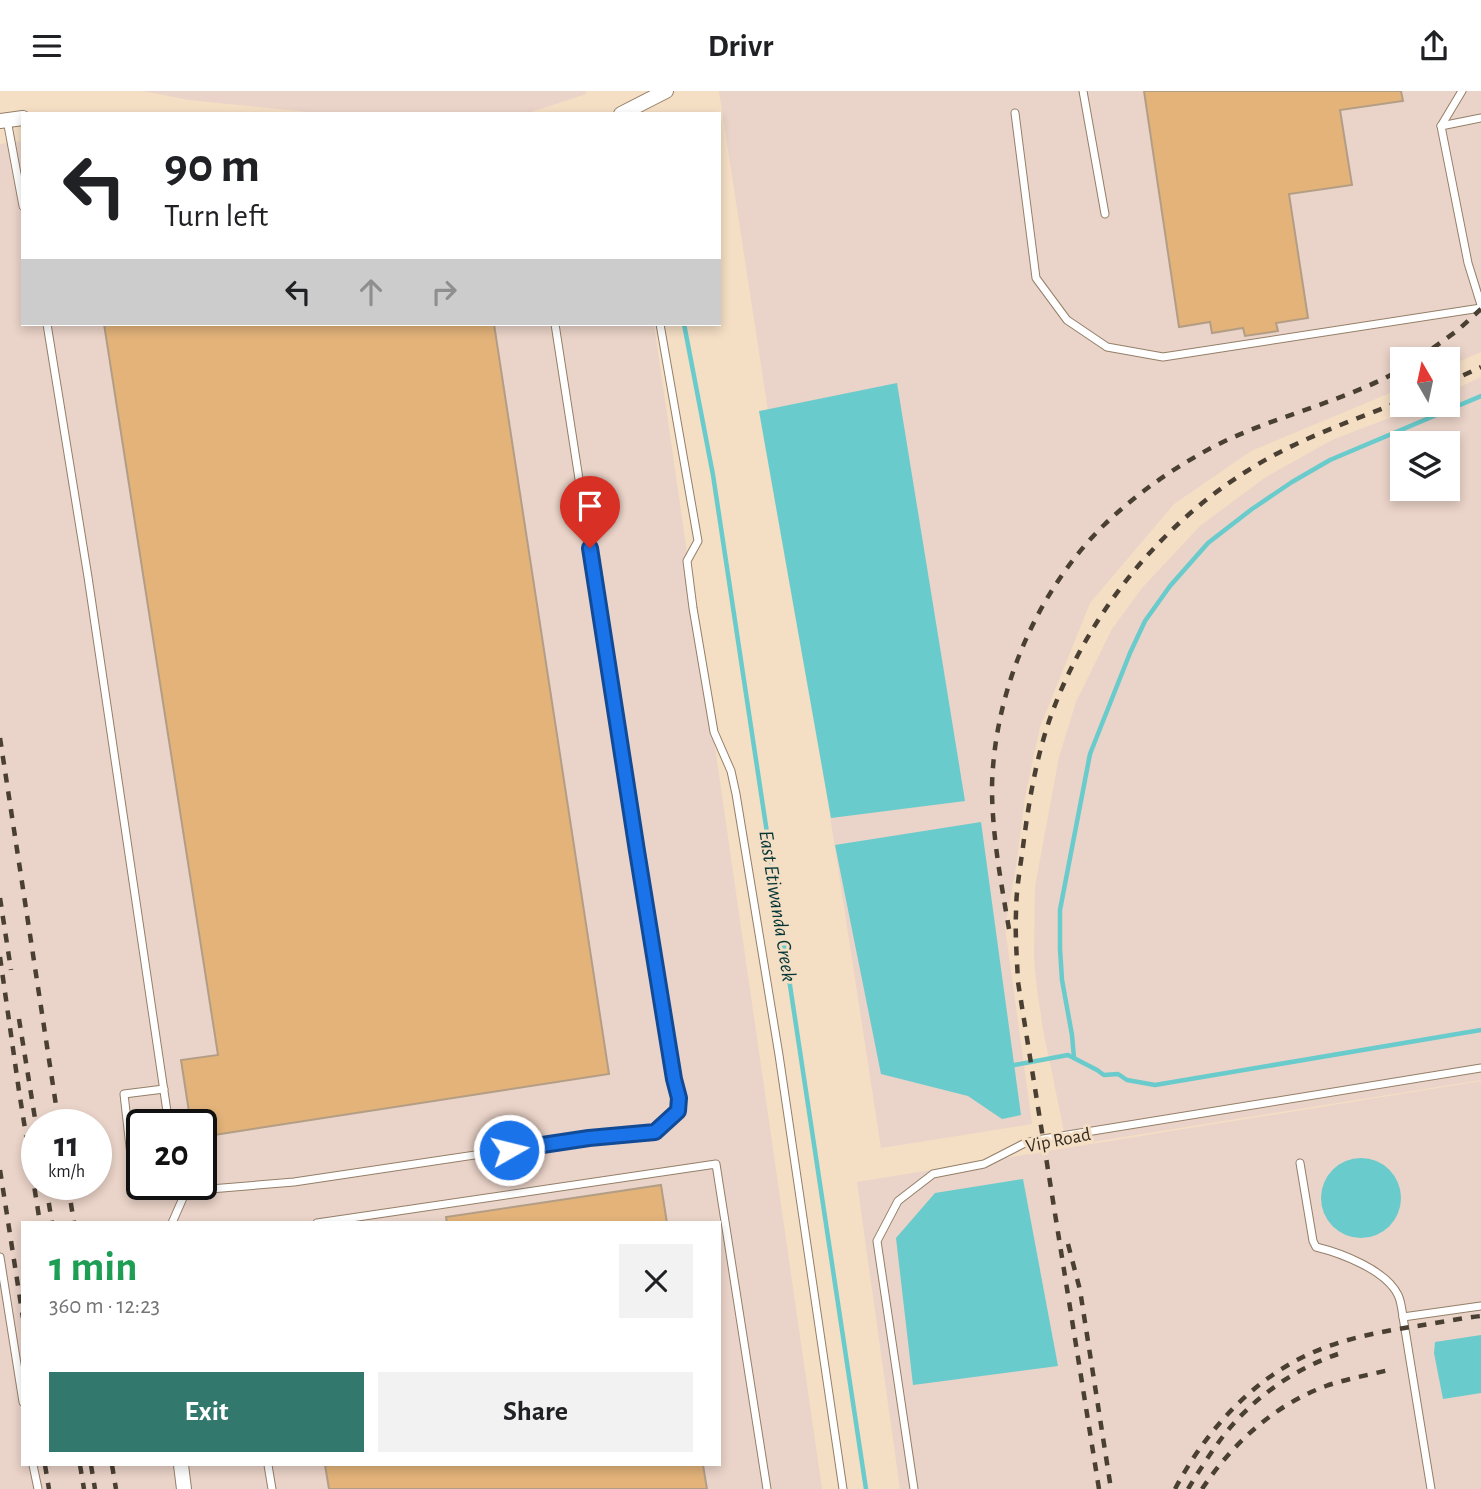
<!DOCTYPE html>
<meta charset="utf-8">
<style>
:root{--surface:#fff;--page:#f2f2f2;--text:#202124;--muted:#757577;--accent:#33786d}
body{margin:0;font-family:"Alegreya Sans",sans-serif;background:var(--page);color:var(--text);height:100vh;display:flex;flex-direction:column;font-size:26px;white-space:nowrap}
*{box-sizing:border-box;margin:0}
p{font-size:23px;color:var(--muted)}
.icon{flex:none;width:38px;height:38px;fill:none;stroke:currentColor;stroke-width:2;stroke-linecap:round;stroke-linejoin:round}
.map{position:relative;flex:1;overflow:hidden}
.panel{position:absolute;left:21px;top:1130px;width:700px;height:245px;display:flex;flex-direction:column;background:var(--surface);border-radius:0px;box-shadow:0 4px 10px #0003}
.panel>*{flex:none}
.hud{position:absolute;left:21px;top:21px;width:700px;height:214px;border-radius:0px;box-shadow:0 4px 10px #0003;background:#fff;color:var(--text);overflow:hidden}
.needle{width:46px;rotate:351deg}
.controls{position:absolute;left:1390px;top:256px;display:grid;gap:14px}
.controls a{display:grid;place-items:center;width:70px;height:70px;border-radius:0px;background:var(--surface);box-shadow:0 4px 10px #0003;font-size:35px}
.speed{position:absolute;left:21px;top:1018px;display:flex;gap:14px;font-size:35px;font-weight:700;text-align:center}
.speed>*{display:grid;place-content:center;width:91px;height:91px;border-radius:50%;background:var(--surface);box-shadow:0 4px 10px #0003;line-height:1}
.speed small{font-size:18px;font-weight:400}
.speed .limit{border:4px solid #111;border-radius:10px;background:#fff;color:#111}
.pin{position:absolute;display:grid;place-items:center;width:60px;height:60px;color:#fff;margin:-72px -30px;border-radius:50% 50% 50% 0;rotate:-45deg;box-shadow:0 0 7px #0007}
.pin .icon{rotate:45deg}
.me{position:absolute;width:77px;margin:-38px;rotate:82deg;stroke-linejoin:round;filter:drop-shadow(0 0 5px #0008)}
.turn{display:flex;align-items:center;gap:24px;height:147px;padding:0 28px;font-size:32px}
.turn .icon{width:91px;height:91px;stroke-width:2.5}
.turn b{display:block;font-size:49px;line-height:60px}
.lanes{display:flex;align-items:center;height:66px;padding:0 28px;background:#0003;justify-content:center;gap:35px;direction:ltr}
.lanes .off{opacity:.35}
.round{display:grid;place-items:center;flex:none;width:74px;height:74px;border-radius:0px;background:var(--page)}
.overview{display:flex;align-items:center;justify-content:space-between;height:119px;padding:0 28px}
h1{font-size:42px;font-weight:600;line-height:52px;color:#1e9e55}
.cta{display:flex;gap:14px;margin-top:auto;padding:14px 28px}
.cta a{flex:1;height:80px;border-radius:0px;background:var(--accent);color:#fff;font-size:28px;font-weight:600;line-height:80px;text-align:center}
.cta a+a{background:var(--page);color:var(--text)}
header{display:flex;justify-content:space-between;align-items:center;height:91px;padding:0 28px;background:var(--surface);font-size:32px;font-weight:600}
.map>svg:first-child{display:block}
</style>
<header><svg class="icon" aria-label="menu" viewBox="0 0 24 24"><path d="M4 6h16M4 12h16M4 18h16"/></svg>Drivr<svg class="icon" aria-label="share" viewBox="0 0 24 24"><path d="M12 15V3M7 8l5-5 5 5M5 13v7h14v-7"/></svg></header>
<div class="map">
<svg width="1481" height="1398" viewBox="0 0 1481 1398">
<rect width="100%" height="100%" fill="#f4dec4"/>
<g fill="#ead3c8" fill-rule="evenodd">
<polygon points="143,0 585,0 586,3 525,23 328,23 189,9"/>
<polygon points="719,0 1481,0 1481,261 1447,276 1447,268 1402,268 1402,297 1251,360 1174,413 1090,512 1040,636 1025,706 1016,776 1005,836 1032,1033 881,1057"/>
<path d="M23,50v183h631l168,1165h-822v-1345zM37,1034h59v60h-59zM142,1034h59v60h-59zM23,1132h696v242h-696z"/>
<path d="M1481,286v703l-414,66 -24,-117 -6,-40 -3,-31 1,-71 24,-130 17,-55 36,-73 30,-41 58,-62 66,-49 68,-38 61,-23 26,-12h26v-11zM1402,352h45v45h-45z"/>
<polygon points="1481,990 1481,1398 900,1398 857,1091"/>
</g>
<g fill="#69cbcc">
<polygon points="897,292 965,710 831,727 759,320"/>
<polygon points="981,731 1021,1024 1002,1028 968,1005 881,983 835,754"/>
<circle cx="1361" cy="1107" r="40"/>
<polygon points="1023,1088 1058,1275 913,1294 896,1147 935,1102"/>
<polygon points="1481,1244 1481,1302 1443,1308 1434,1262 1435,1251"/>
</g>
<g fill="none" stroke-linecap="round" stroke-linejoin="round">
<g stroke="#69cbcc" stroke-width="4.5">
<polyline points="684,233 713,384 866,1398"/>
<polyline points="1074,967 1072,944 1062,889 1060,858 1060,819 1090,663 1130,562 1145,530 1170,495 1208,452 1252,418 1292,391 1330,369 1481,305"/>
<polyline points="1009,975 1068,964 1097,979 1104,984 1118,983 1127,989 1155,994 1481,939"/>
</g>
</g>
<g fill="#e3b37a" stroke="#b39e85" stroke-width="2">
<polygon points="1144,0 1401,0 1403,10 1340,19 1352,94 1289,103 1308,227 1276,232 1278,240 1245,245 1243,237 1212,242 1210,231 1179,236"/>
<polygon points="104,233 494,233 609,983 201,1046 201,1034 191,1034 181,969 218,964"/>
<polygon points="661,1094 667,1132 447,1132 446,1126"/>
<polygon points="325,1374 703,1374 707,1398 329,1398"/>
</g>
<g fill="none" stroke-linecap="round" stroke-linejoin="round">
<g stroke="#947f68" stroke-width="9">
<g id="lane">
<polyline points="1083,0 1105,123"/>
<polyline points="1462,0 1441,35 1468,172 1481,214"/>
<polyline points="1015,22 1036,187 1067,229 1107,256 1163,266 1481,217"/>
<polyline points="7,29 23,115"/>
<polyline points="1441,35 1481,27"/>
<polyline points="47,233 88,486 169,1034"/>
<polyline points="660,233 698,450 687,470 693,517 714,641 731,680 736,703 779,964 843,1398"/>
<polyline points="142,1072 132,1073 124,1003 164,998"/>
<path d="M1300,1072l13,78 3,6c25,6 70,23 82,48 3,6 4,15 5,22l28,172"/>
<polyline points="172,1132 186,1100 294,1091 589,1047 655,1041 678,1020 679,1007 674,988 641,788 555,233"/>
<polyline points="317,1132 716,1073 767,1398"/>
<polyline points="0,1166 23,1311"/>
<polyline points="1403,1226 1481,1215"/>
<polyline points="33,1374 38,1398"/>
<polyline points="268,1374 272,1398"/>
<polyline points="914,1398 877,1150 898,1110 933,1083 984,1073 1025,1052 1043,1048 1481,977"/>
</g>
</g>
<g stroke="#947f68" stroke-width="16">
<g id="street">
<polyline points="621,23 666,0"/>
<polyline points="0,30 23,27"/>
<polyline points="181,1374 184,1398"/>
</g>
</g>
<use href="#lane" stroke="#fff" stroke-width="7"/>
<use href="#street" stroke="#fff" stroke-width="14"/>
<g stroke="#4a3f33" stroke-width="4.5" stroke-dasharray="9 9" stroke-linecap="butt">
<polyline points="1418,268 1458,239 1481,218"/>
<polyline points="1447,292 1481,276"/>
<polyline points="0,647 59,1034"/>
<polyline points="0,807 11,879"/>
<path d="M1009,838c-8,-47 -17,-94 -17,-142 2,-95 44,-195 112,-262 32,-31 68,-56 107,-77 61,-32 131,-45 191,-79"/>
<polyline points="0,866 19,1000 40,1132"/>
<polyline points="19,928 37,1040"/>
<polyline points="0,1079 23,1227"/>
<polyline points="46,1094 52,1132"/>
<polyline points="68,1094 74,1132"/>
<polyline points="1068,1153 1080,1199 1111,1398"/>
<polyline points="45,1374 49,1398"/>
<polyline points="80,1374 84,1398"/>
<polyline points="91,1374 95,1398"/>
<polyline points="112,1374 116,1398"/>
<path d="M1099,1398l-81,-507c-1,-23 -3,-46 -2,-69 0,-25 5,-49 8,-74 6,-45 14,-91 31,-134 37,-95 106,-180 192,-234 48,-31 102,-49 155,-70"/>
<path d="M1175,1398c28,-53 70,-102 124,-130 36,-19 79,-27 118,-33 21,-3 43,-8 64,-10"/>
<path d="M1188,1398c11,-18 23,-37 36,-54 29,-37 70,-66 114,-81"/>
<path d="M1202,1398c30,-45 72,-84 124,-103 20,-7 42,-11 63,-16"/>
</g>
</g>
<g fill="none" stroke-linecap="round" stroke-linejoin="round">
<g stroke="#114b97" stroke-width="18">
<polyline id="route" points="509,1059 589,1047 655,1041 678,1020 679,1007 674,988 637,760 590,457"/>
</g>
<use href="#route" stroke="#1a73e8" stroke-width="12"/>
</g>
<g text-anchor="middle" stroke-width="6" stroke-linejoin="round" paint-order="stroke">
<g font-size="19" fill="#342b21" stroke="#f4dec4">
<text transform="translate(1058 1048) rotate(-11)" y="7">Vip Road</text>
</g>
<g font-size="21" font-style="italic" fill="#063738" stroke="#f4dec4">
<text transform="translate(778 815) rotate(81)" y="7">East Etiwanda Creek</text>
</g>
</g>
</svg>
<div class="controls">
<a><svg class="needle" viewBox="-14 -14 28 28"><path d="M0-13l5 13h-10z" fill="#e53935"/><path d="M0 13l5-13h-10z" fill="#757577"/></svg></a>
<a><svg class="icon" aria-label="layers" viewBox="0 0 24 24"><path d="M12 4l9 5-9 5-9-5zM3 14l9 5 9-5"/></svg></a>
</div>
<div class="speed"><div>11<small>km/h</small></div><div class="limit">20</div></div>
<div class="pin" style="left:590px;top:457px;background:#d93025"><svg class="icon" aria-label="arrive" viewBox="0 0 24 24"><path d="M6 21V4h12l-3 4 3 4H6"/></svg></div>
<svg class="me" style="left:509px;top:1059px" viewBox="-20 -20 40 40"><circle r="17" fill="#1a73e8" stroke="#fff" stroke-width="3"/><path d="M0-11L8 9 0 5-8 9z" fill="#fff"/></svg>
<div class="hud">
<div class="turn"><svg class="icon" aria-label="left" viewBox="0 0 24 24"><path d="M17 20v-9H6M10 6l-5 5 5 5"/></svg><div><b>90 m</b>Turn left</div></div>
<div class="lanes"><svg class="icon" aria-label="left" viewBox="0 0 24 24"><path d="M17 20v-9H6M10 6l-5 5 5 5"/></svg><svg class="icon off" aria-label="ahead" viewBox="0 0 24 24"><path d="M12 20V5M6 11l6-6 6 6"/></svg><svg class="icon off" aria-label="right" viewBox="0 0 24 24"><path d="M7 20v-9h11M14 6l5 5-5 5"/></svg></div>
</div>
<section class="panel">
<div class="overview"><div><h1>1 min</h1><p>360 m · 12:23</p></div><a class="round"><svg class="icon" aria-label="close" viewBox="0 0 24 24"><path d="M6 6l12 12M18 6L6 18"/></svg></a></div>
<div class="cta"><a>Exit</a><a>Share</a></div>
</section>
</div>
